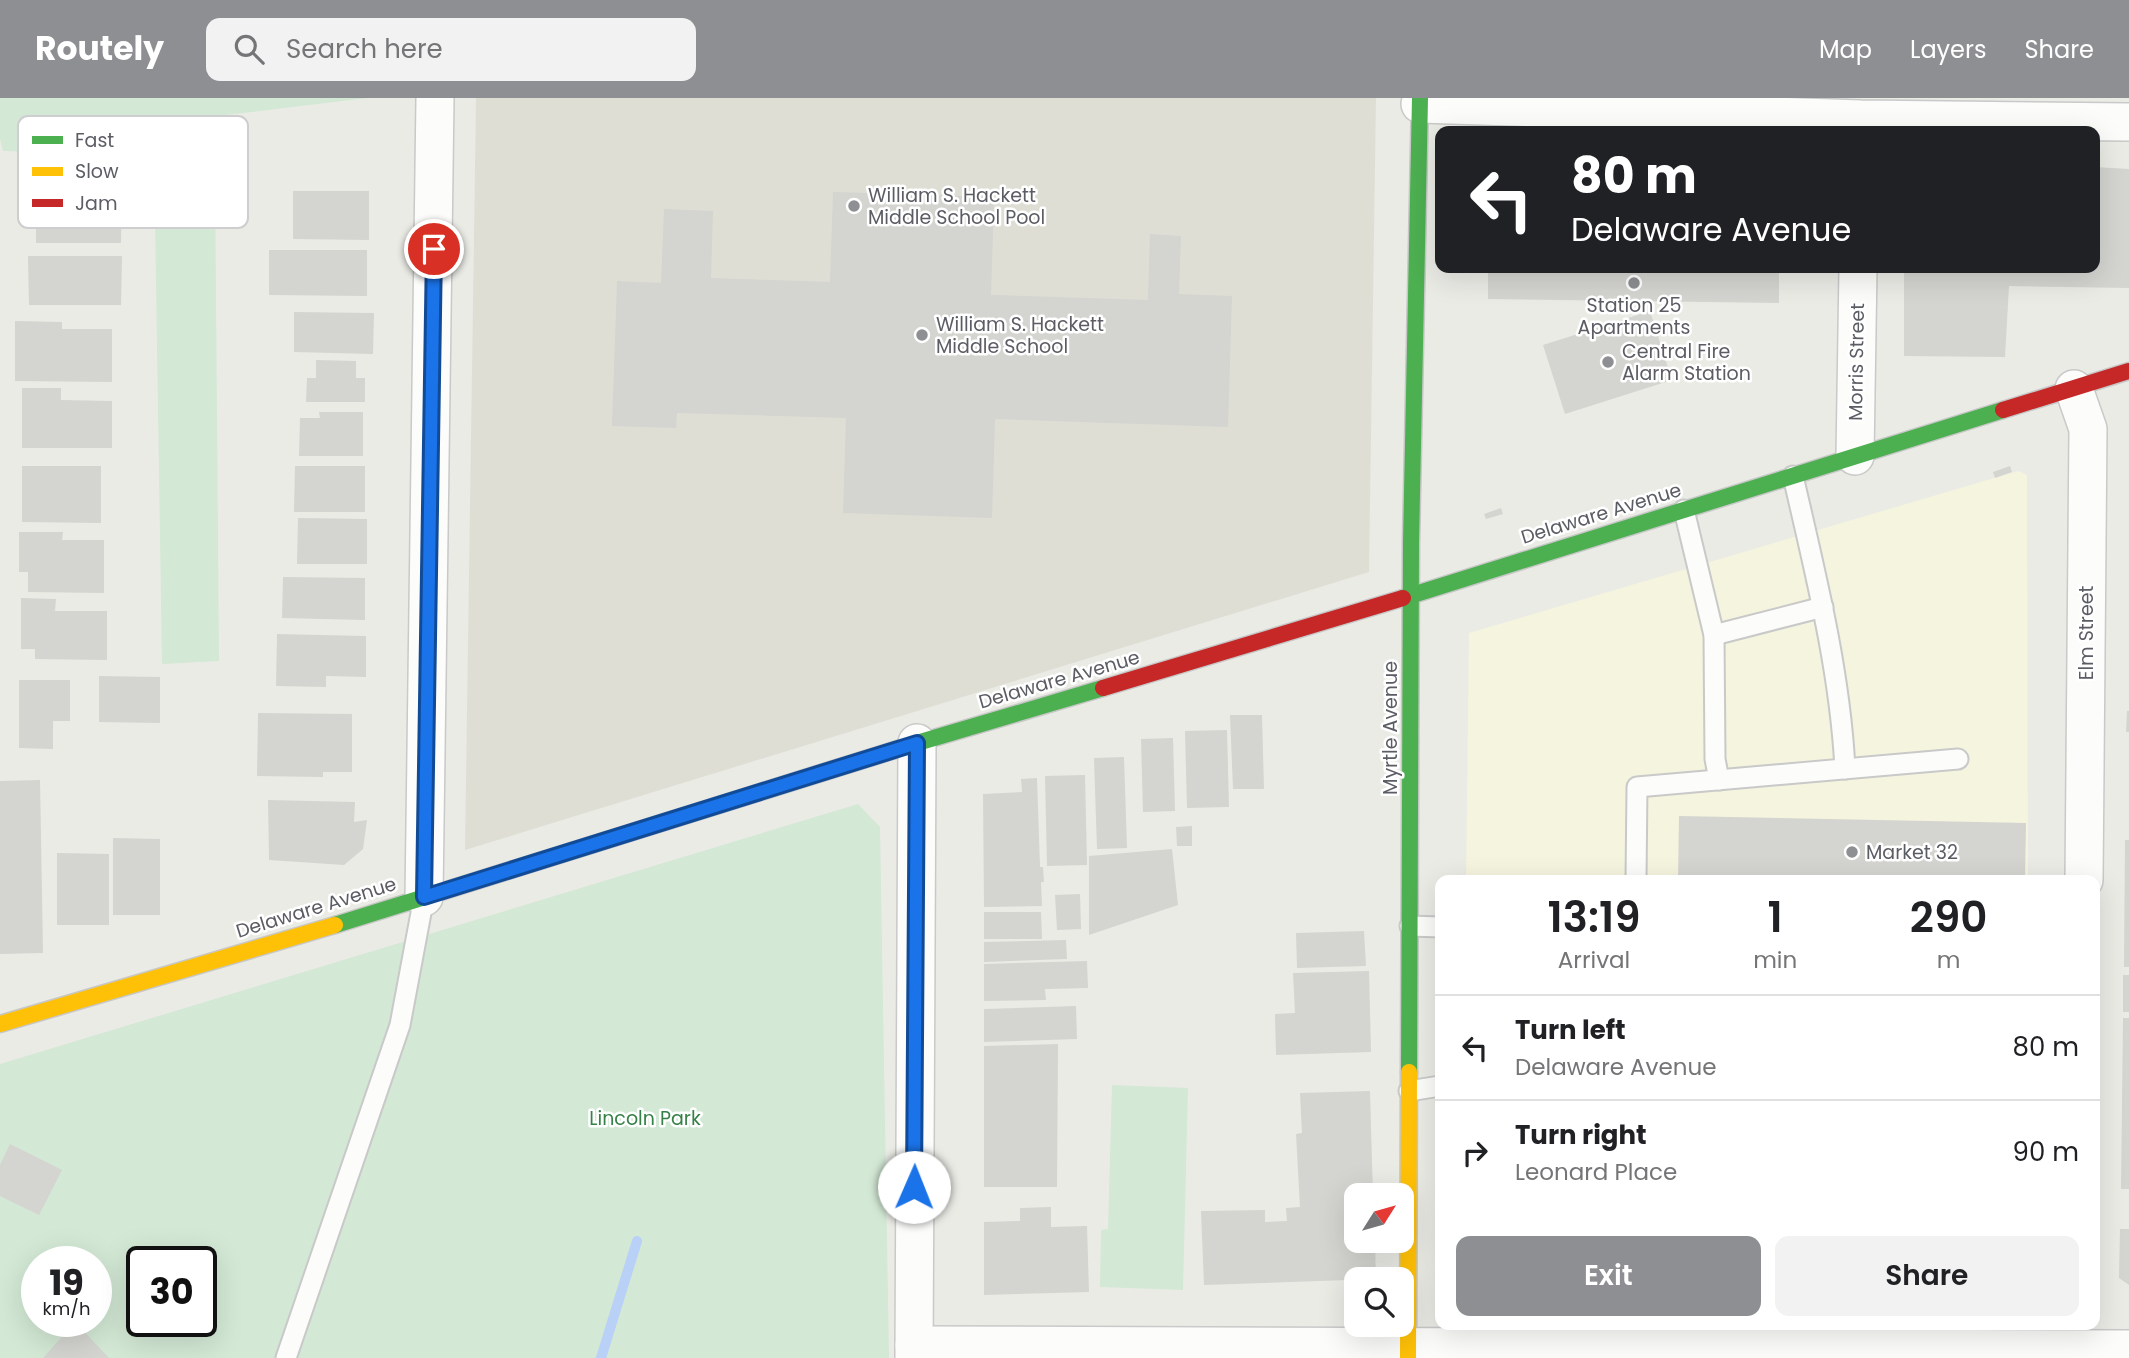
<!DOCTYPE html>
<style>
:root{--surface:#fff;--page:#f2f2f2;--text:#202124;--muted:#757577;--line:#e0e0e0;--accent:#8d8f92}
body{margin:0;font-family:Poppins,sans-serif;background:var(--page);color:var(--text);height:100vh;display:flex;flex-direction:column;font-size:26px;white-space:nowrap}
*{box-sizing:border-box;margin:0}
p{font-size:23px;color:var(--muted)}
.icon{flex:none;width:38px;height:38px;fill:none;stroke:currentColor;stroke-width:2;stroke-linecap:round;stroke-linejoin:round}
.map{position:relative;flex:1;overflow:hidden}
.sheet{position:absolute;left:1435px;top:777px;width:665px;height:455px;display:flex;flex-direction:column;background:var(--surface);border-radius:14px;box-shadow:0 7px 28px #0002}
.sheet>*{flex:none}
.hud{position:absolute;left:1435px;top:28px;width:665px;height:147px;border-radius:14px;box-shadow:0 7px 28px #0002;background:#202124;color:#fff;overflow:hidden}
.needle{width:46px;rotate:53deg}
.tools{position:absolute;left:1344px;top:1085px;display:grid;gap:14px}
.tools a{display:grid;place-items:center;width:70px;height:70px;border-radius:14px;background:var(--surface);box-shadow:0 7px 28px #0002;font-size:35px}
.speed{position:absolute;left:21px;top:1148px;display:flex;gap:14px;font-size:35px;font-weight:700;text-align:center}
.speed>*{display:grid;place-content:center;width:91px;height:91px;border-radius:50%;background:var(--surface);box-shadow:0 7px 28px #0002;line-height:1}
.speed small{font-size:18px;font-weight:400}
.speed .limit{border:4px solid #111;border-radius:10px;background:#fff;color:#111}
.pin{position:absolute;display:grid;place-items:center;width:60px;height:60px;color:#fff;margin:-30px;border:4px solid #fff;border-radius:50%;box-shadow:0 2px 7px #0007}
.me{position:absolute;width:77px;margin:-38px;rotate:1deg;stroke-linejoin:round;filter:drop-shadow(0 0 5px #0008)}
.turn{display:flex;align-items:center;gap:24px;height:147px;padding:0 21px;font-size:32px}
.turn .icon{width:91px;height:91px;stroke-width:2.5}
.turn b{display:block;font-size:49px;line-height:60px}
.eta{display:flex;justify-content:space-evenly;align-items:center;height:119px;text-align:center}
.eta b{font-size:42px;font-weight:600;line-height:49px}
.button{display:flex;gap:14px;margin-top:auto;padding:14px 21px}
.button a{flex:1;height:80px;border-radius:14px;background:var(--accent);color:#fff;font-size:28px;font-weight:600;line-height:80px;text-align:center}
.button a+a{background:var(--page);color:var(--text)}
ul{padding:0;list-style:none}
li{display:flex;align-items:center;gap:21px;height:105px;padding:0 21px;border-top:2px solid var(--line)}
li div{flex:1}
li b{display:block;font-size:26px}
li em{font-style:normal}
header{display:flex;align-items:center;gap:42px;box-sizing:border-box;height:98px;padding:0 35px;background:var(--accent);color:#fff}
header strong{font-size:33px}
nav{display:flex;gap:38px;margin-inline-start:auto;font-size:24px}
.search{width:490px;height:63px;background:var(--page);display:flex;align-items:center;gap:18px;box-sizing:border-box;padding:0 24px;border-radius:14px;color:var(--muted);font-size:26px}
.map>svg:first-child{display:block}
</style>
<header>
<strong>Routely</strong>
<div class="search"><svg class="icon" aria-label="search" viewBox="0 0 24 24"><circle cx="10" cy="10" r="6"/><path d="M15 15l6 6"/></svg>Search here</div>
<nav><a>Map</a><a>Layers</a><a>Share</a></nav>
</header>
<div class="map">
<svg width="2129" height="1260" viewBox="0 0 2129 1260">
<rect width="100%" height="100%" fill="#ebebe6"/>
<polygon fill="#f5f4de" points="2018,373 2027,377 2028,782 1466,782 1469,535"/>
<polygon fill="#dfded5" points="476,0 1376,0 1369,474 465,752"/>
<g fill="#d3e8d5" fill-rule="evenodd">
<polygon points="0,0 367,0 177,23 215,75 219,563 162,566 154,57 3,53 0,41"/>
<path d="M858,706l22,23 9,531h-889v-294zM37,1164h59v59h-59zM142,1164h59v59h-59z"/>
<polygon points="1112,987 1188,990 1183,1192 1100,1189 1101,1132 1108,1131"/>
</g>
<g fill="none" stroke-linecap="round" stroke-linejoin="round">
<polyline stroke="#b9d0f7" stroke-width="10" points="601,1260 637,1143"/>
</g>
<g fill="#d4d4d0">
<polygon points="2095,69 2129,71 2129,190 2009,188 2005,259 1904,258 1904,170 2095,170"/>
<polygon points="82,70 122,70 121,145 36,145 36,101 82,102"/>
<polygon points="293,93 369,93 369,142 293,141"/>
<polygon points="833,94 994,99 991,197 1148,202 1150,136 1181,138 1179,196 1232,198 1228,329 995,321 992,420 843,415 846,320 677,315 676,330 612,328 617,183 661,185 664,111 713,113 711,180 830,184"/>
<polygon points="269,152 367,152 367,198 269,197"/>
<polygon points="28,158 122,158 121,207 29,207"/>
<polygon points="1488,170 1779,170 1779,205 1488,201"/>
<polygon points="1650,213 1672,282 1565,316 1543,247"/>
<polygon points="294,214 374,215 373,256 294,254"/>
<polygon points="15,223 62,224 62,231 112,231 112,284 15,283"/>
<polygon points="316,262 356,263 356,280 365,280 365,304 306,304 307,280 316,280"/>
<polygon points="22,290 61,290 61,302 112,303 112,350 22,350"/>
<polygon points="319,314 363,314 363,358 299,358 300,320 320,320"/>
<polygon points="22,368 101,368 101,425 22,424"/>
<polygon points="295,368 365,368 365,414 294,414"/>
<polygon points="2010,368 2012,374 1995,380 1993,374"/>
<polygon points="1501,410 1503,416 1486,421 1484,416"/>
<polygon points="298,420 367,421 367,466 297,466"/>
<polygon points="19,434 63,434 62,442 104,442 104,495 28,494 28,474 19,474"/>
<polygon points="283,479 365,480 365,522 282,520"/>
<polygon points="21,500 56,501 55,513 107,513 107,562 35,561 35,551 21,551"/>
<polygon points="277,536 366,538 366,579 326,578 326,589 276,588"/>
<polygon points="99,578 160,579 160,625 99,624"/>
<polygon points="19,582 70,582 70,623 53,623 53,651 19,650"/>
<polygon points="2127,613 2129,613 2129,634 2126,634"/>
<polygon points="258,615 352,616 352,674 323,674 323,679 257,678"/>
<polygon points="1230,617 1262,617 1264,691 1233,691"/>
<polygon points="1227,632 1229,709 1187,710 1185,633"/>
<polygon points="1173,640 1175,713 1143,714 1141,641"/>
<polygon points="1124,659 1127,750 1097,751 1094,660"/>
<polygon points="1085,677 1087,767 1047,768 1045,678"/>
<polygon points="1037,680 1040,769 1043,769 1044,784 1041,784 1042,808 984,809 983,696 1022,694 1021,681"/>
<polygon points="40,682 43,855 0,856 0,683"/>
<polygon points="268,702 355,704 354,724 367,722 363,751 344,767 269,762"/>
<polygon points="1679,718 2026,725 2025,782 1678,782"/>
<polygon points="1192,728 1192,748 1177,748 1176,729"/>
<polygon points="113,740 160,741 160,817 113,817"/>
<polygon points="2125,742 2129,742 2129,869 2124,869"/>
<polygon points="1172,751 1178,807 1089,837 1089,758"/>
<polygon points="57,755 109,756 109,827 57,827"/>
<polygon points="1080,796 1081,831 1057,832 1055,797"/>
<polygon points="984,814 1041,814 1042,841 984,841"/>
<polygon points="1364,833 1366,868 1297,870 1296,835"/>
<polygon points="1066,842 1067,861 984,864 984,844"/>
<polygon points="1087,863 1088,890 1045,891 1046,902 984,903 984,866"/>
<polygon points="1369,873 1371,954 1276,957 1275,916 1295,915 1293,875"/>
<rect x="2123" y="877" width="6" height="37"/>
<polygon points="1076,908 1077,941 984,944 984,911"/>
<polygon points="2123,920 2129,920 2129,1091 2121,1091"/>
<polygon points="1058,946 1057,1089 984,1089 984,948"/>
<polygon points="1370,993 1373,1097 1356,1097 1356,1143 1375,1143 1376,1181 1204,1187 1201,1113 1265,1112 1265,1124 1287,1123 1286,1110 1300,1109 1296,1036 1302,1035 1300,995"/>
<polygon points="10,1046 62,1072 39,1117 0,1098 0,1067"/>
<polygon points="1051,1109 1051,1129 1087,1128 1089,1194 984,1197 984,1124 1020,1123 1020,1110"/>
<polygon points="2120,1131 2129,1131 2129,1187 2119,1180"/>
<polygon points="75,1224 109,1260 43,1260"/>
</g>
<g fill="none" stroke-linecap="round" stroke-linejoin="round">
<g stroke="#c8c9c8" stroke-width="23">
<g id="lane">
<path d="M1793,378c22,96 47,194 52,293"/>
<polyline points="1684,412 1714,537 1715,661 1719,682"/>
<polyline points="1714,537 1823,509"/>
<polyline points="1636,782 1637,689 1958,661"/>
<polyline points="1410,828 1440,829"/>
<polyline points="1409,993 1440,988"/>
<polyline points="286,1260 400,927 424,799"/>
</g>
</g>
<g stroke="#c8c9c8" stroke-width="40">
<g id="street">
<polyline points="1420,6 1861,21 2129,24"/>
<polyline points="2074,291 2088,331 2084,782"/>
<polyline points="1855,358 1858,170"/>
<polyline points="424,799 435,0"/>
<polyline points="914,1247 2129,1251"/>
<polyline points="914,1260 917,645"/>
</g>
</g>
<g stroke="#c7c7c7" stroke-width="19">
<g id="fast">
<polyline points="1403,500 2003,312"/>
<polyline points="335,827 917,645 1103,590"/>
<polyline points="1409,974 1411,445 1420,0"/>
</g>
</g>
<g stroke="#c7c7c7" stroke-width="19">
<g id="slow">
<polyline points="0,926 335,827"/>
<polyline points="1408,1260 1409,974"/>
</g>
</g>
<g stroke="#c7c7c7" stroke-width="19">
<g id="jam">
<polyline points="2003,312 2129,273"/>
<polyline points="1103,590 1403,500"/>
</g>
</g>
<use href="#lane" stroke="#fcfcfb" stroke-width="19"/>
<use href="#street" stroke="#fcfcfb" stroke-width="37"/>
<use href="#fast" stroke="#4caf50" stroke-width="16"/>
<use href="#slow" stroke="#ffc107" stroke-width="16"/>
<use href="#jam" stroke="#c62828" stroke-width="16"/>
</g>
<g fill="none" stroke-linecap="round" stroke-linejoin="round">
<g stroke="#114b97" stroke-width="18">
<polyline id="route" points="434,151 424,799 917,645 914,1089"/>
</g>
<use href="#route" stroke="#1a73e8" stroke-width="12"/>
</g>
<g fill="#8d8f92" stroke="#fff" stroke-width="2.5">
<circle cx="854" cy="108" r="7"/>
<circle cx="1634" cy="185" r="7"/>
<circle cx="922" cy="237" r="7"/>
<circle cx="1608" cy="264" r="7"/>
<circle cx="1852" cy="754" r="7"/>
</g>
<g text-anchor="middle" stroke-width="5" stroke-linejoin="round" paint-order="stroke">
<g font-size="19" fill="#5b5d64" stroke="#fff" text-anchor="start">
<text x="868" y="104">William S. Hackett<tspan x="868" dy="22">Middle School Pool</tspan></text>
<text x="1634" y="214" text-anchor="middle">Station 25<tspan x="1634" dy="22">Apartments</tspan></text>
<text x="936" y="233">William S. Hackett<tspan x="936" dy="22">Middle School</tspan></text>
<text x="1622" y="260">Central Fire<tspan x="1622" dy="22">Alarm Station</tspan></text>
<text x="1866" y="761">Market 32</text>
</g>
<g font-size="19" fill="#5b5d64" stroke="#fff">
<text transform="translate(1856 264) rotate(-89)" y="7">Morris Street</text>
<text transform="translate(1601 415) rotate(-17)" y="7">Delaware Avenue</text>
<text transform="translate(2086 535) rotate(-90)" y="7">Elm Street</text>
<text transform="translate(1059 581) rotate(-16)" y="7">Delaware Avenue</text>
<text transform="translate(1390 630) rotate(-90)" y="7">Myrtle Avenue</text>
<text transform="translate(316 809) rotate(-17)" y="7">Delaware Avenue</text>
</g>
<g font-size="19" fill="#358147" stroke="#fff">
<text x="645" y="1027">Lincoln Park</text>
</g>
</g>
<rect x="18" y="18" width="230" height="112" rx="10" fill="#fff" stroke="#ceced0" stroke-width="2"/>
<rect x="32" y="38" width="31" height="8" fill="#4caf50"/>
<rect x="32" y="69" width="31" height="9" fill="#ffc107"/>
<rect x="32" y="101" width="31" height="8" fill="#c62828"/>
<g font-size="19" fill="#5b5d64">
<text x="75" y="49">Fast</text>
<text x="75" y="80">Slow</text>
<text x="75" y="112">Jam</text>
</g>
</svg>
<div class="tools">
<a><svg class="needle" viewBox="-14 -14 28 28"><path d="M0-13l5 13h-10z" fill="#e53935"/><path d="M0 13l5-13h-10z" fill="#757577"/></svg></a>
<a><svg class="icon" aria-label="search" viewBox="0 0 24 24"><circle cx="10" cy="10" r="6"/><path d="M15 15l6 6"/></svg></a>
</div>
<div class="speed"><div>19<small>km/h</small></div><div class="limit">30</div></div>
<div class="pin" style="left:434px;top:151px;background:#d93025"><svg class="icon" aria-label="arrive" viewBox="0 0 24 24"><path d="M6 21V4h12l-3 4 3 4H6"/></svg></div>
<svg class="me" style="left:914px;top:1089px" viewBox="-20 -20 40 40"><circle r="19" fill="#fff"/><path d="M0-13L10 11 0 6-10 11z" fill="#1a73e8"/></svg>
<div class="hud">
<div class="turn"><svg class="icon" aria-label="left" viewBox="0 0 24 24"><path d="M17 20v-9H6M10 6l-5 5 5 5"/></svg><div><b>80 m</b>Delaware Avenue</div></div>
</div>
<section class="sheet">
<div class="eta">
<div><b>13:19</b><p>Arrival</p></div>
<div><b>1</b><p>min</p></div>
<div><b>290</b><p>m</p></div>
</div>
<ul>
<li><svg class="icon" aria-label="left" viewBox="0 0 24 24"><path d="M17 20v-9H6M10 6l-5 5 5 5"/></svg><div><b>Turn left</b><p>Delaware Avenue</p></div><em>80 m</em></li>
<li><svg class="icon" aria-label="right" viewBox="0 0 24 24"><path d="M7 20v-9h11M14 6l5 5-5 5"/></svg><div><b>Turn right</b><p>Leonard Place</p></div><em>90 m</em></li>
</ul>
<div class="button"><a>Exit</a><a>Share</a></div>
</section>
</div>
